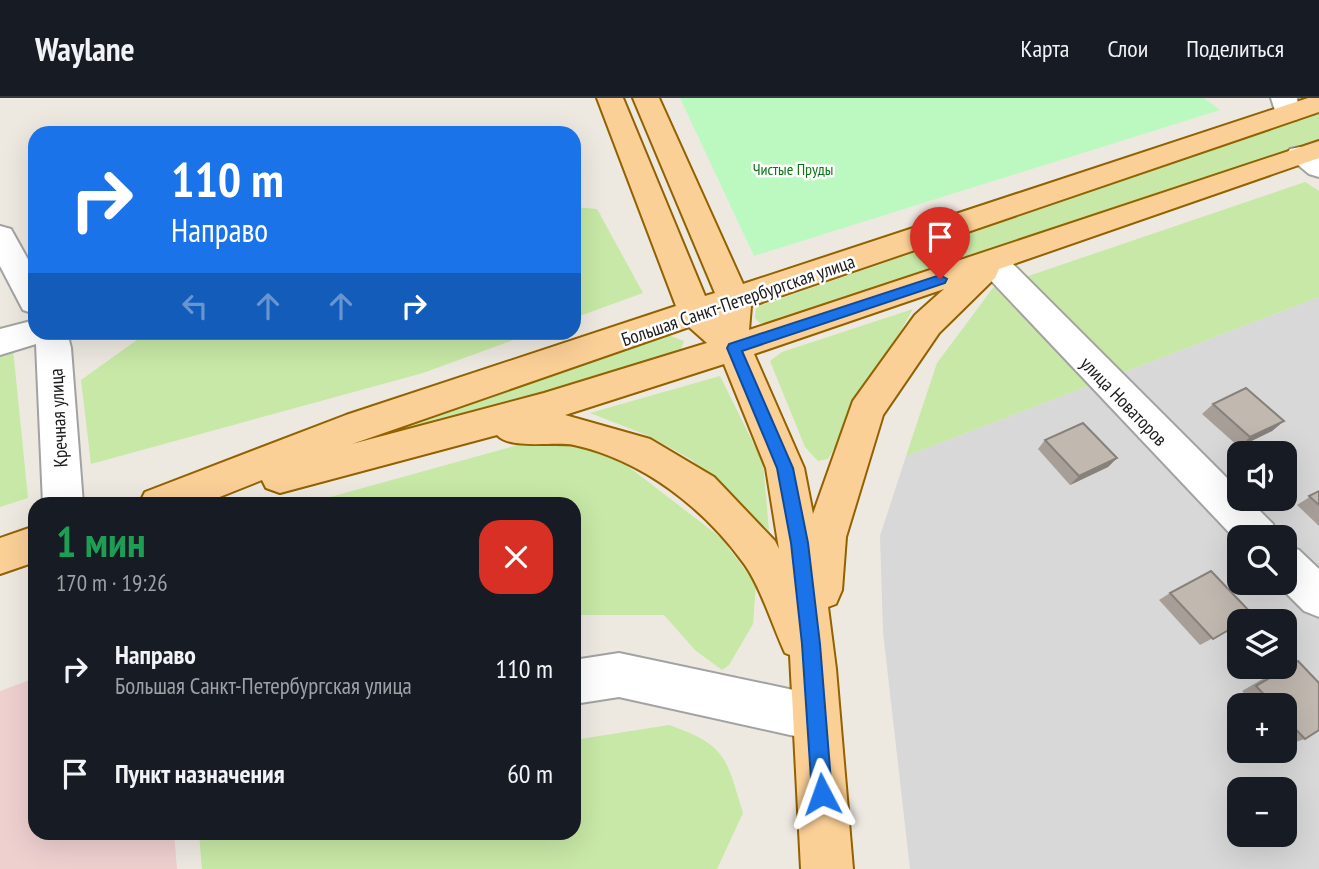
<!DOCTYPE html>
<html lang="ru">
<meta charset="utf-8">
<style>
:root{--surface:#171b24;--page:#20242c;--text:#f1f3f6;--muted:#9ea1a6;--line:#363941}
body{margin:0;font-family:"PT Sans Narrow",sans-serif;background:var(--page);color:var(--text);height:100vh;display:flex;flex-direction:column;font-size:26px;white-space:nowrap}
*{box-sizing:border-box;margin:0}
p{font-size:23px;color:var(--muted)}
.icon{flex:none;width:38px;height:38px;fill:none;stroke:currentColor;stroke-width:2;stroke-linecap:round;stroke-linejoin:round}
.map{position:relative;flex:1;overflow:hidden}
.panel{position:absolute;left:28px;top:399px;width:553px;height:343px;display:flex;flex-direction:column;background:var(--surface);border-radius:21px;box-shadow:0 7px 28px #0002}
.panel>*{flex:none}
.guide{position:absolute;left:28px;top:28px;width:553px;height:214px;border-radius:21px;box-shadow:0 7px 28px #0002;background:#1a73e8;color:#fff;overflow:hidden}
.fabs{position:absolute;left:1227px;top:343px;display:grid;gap:14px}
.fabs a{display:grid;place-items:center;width:70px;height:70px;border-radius:14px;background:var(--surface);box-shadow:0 7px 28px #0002;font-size:35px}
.pin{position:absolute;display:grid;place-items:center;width:60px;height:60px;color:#fff;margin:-72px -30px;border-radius:50% 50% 50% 0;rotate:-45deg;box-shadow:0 0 7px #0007}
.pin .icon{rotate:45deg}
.me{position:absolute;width:77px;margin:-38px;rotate:356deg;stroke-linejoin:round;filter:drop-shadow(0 0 5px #0008)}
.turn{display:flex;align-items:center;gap:24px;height:147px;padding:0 28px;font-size:32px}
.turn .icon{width:91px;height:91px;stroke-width:2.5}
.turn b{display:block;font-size:49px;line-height:60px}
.lanes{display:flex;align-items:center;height:66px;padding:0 28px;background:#0003;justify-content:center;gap:35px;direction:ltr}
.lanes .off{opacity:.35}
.round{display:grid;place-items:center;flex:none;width:74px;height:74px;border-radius:21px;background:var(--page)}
.summary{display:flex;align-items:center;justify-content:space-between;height:119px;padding:0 28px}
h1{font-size:42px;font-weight:600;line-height:52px;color:#1e9e55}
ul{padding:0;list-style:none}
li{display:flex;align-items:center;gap:21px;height:105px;padding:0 28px}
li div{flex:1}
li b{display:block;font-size:26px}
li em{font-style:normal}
header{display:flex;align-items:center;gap:42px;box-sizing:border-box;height:98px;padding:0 35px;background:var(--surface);border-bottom:2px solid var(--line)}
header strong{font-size:33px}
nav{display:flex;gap:38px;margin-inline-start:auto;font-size:24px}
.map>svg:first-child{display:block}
</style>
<header>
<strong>Waylane</strong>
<nav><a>Карта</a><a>Слои</a><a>Поделиться</a></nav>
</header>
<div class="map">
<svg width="1319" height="771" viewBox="0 0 1319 771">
<rect width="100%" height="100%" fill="#ede9e1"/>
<path fill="#d9d8d8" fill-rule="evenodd" d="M1319,199v572h-409l-27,-237 -3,-96 26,-80zM1239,355h45v46h-45zM1239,439h45v46h-45zM1239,523h45v46h-45zM1239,607h45v46h-45zM1239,691h45v46h-45z"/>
<polygon fill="#eed0cf" points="35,580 35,735 174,735 177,771 0,771 0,593"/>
<g fill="#c7e8a6">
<polygon points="1319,15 1319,41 766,231 755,220 756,209"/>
<polygon points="1305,84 1319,93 1319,199 906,358 937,265 993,190"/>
<polygon points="574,109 597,111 643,195 574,220"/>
<polygon points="913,211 828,361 818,363 805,349 770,263 782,254"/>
<polygon points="0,227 13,251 28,400 0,409"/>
<polygon points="148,234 533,234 533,235 423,275 91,366 81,282"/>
<polygon points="668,237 684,243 679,257 455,325 316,358 448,308"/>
<polygon points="720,278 763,365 769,433 692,362 649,338 590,315"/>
<polygon points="525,345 559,345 595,351 621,363 720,439 756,486 753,526 729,567 722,572 695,552 664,517 574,517 574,406 305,406"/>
<path d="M669,627c58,20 57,33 74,88l-26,56h-515l-3,-36h375v-93z"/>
</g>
<polygon fill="#bcf9c1" points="680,0 1204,0 1220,12 754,158"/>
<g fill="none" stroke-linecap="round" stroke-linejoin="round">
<g stroke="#a2a2a2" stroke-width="4">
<g id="minor">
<polygon points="1271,0 1297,0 1300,16 1296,22 1278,22"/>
<polygon points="1300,49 1319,57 1319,79 1309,76 1286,57 1290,51"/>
<polygon points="0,128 11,131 35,174 35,216 23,212 0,168"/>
<polygon points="992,153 1003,156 1239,392 1239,401 1248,401 1273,426 1279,439 1239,439 1239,445 981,172 976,164 981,156"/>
<polygon points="35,222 35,234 67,234 71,250 83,406 43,406 36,246 0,257 0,231"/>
<polygon points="1284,447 1299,452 1319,471 1319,519 1304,513 1276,485 1284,485"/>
<polygon points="619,555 817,597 833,604 840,620 833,636 817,643 619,599 574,606 574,562"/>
</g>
</g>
<g stroke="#926100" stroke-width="4">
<g id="major">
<path d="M597,0h26l82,198 10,-3 -82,-195h26l84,186 565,-186h11v14l-568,194 -2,24 570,-189v17l-320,111 -4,9 -56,55 -56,82 -37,122 -4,53 -6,14 -8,3 8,62 17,200h-52l-11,-214 -5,-2c-12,-26 -24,-65 -40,-88 -40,-56 -102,-105 -171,-120 -19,-4 -64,5 -77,-10l-217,58 -14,-5 -4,-8 -60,24h-63l6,-12 201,-77 330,-109zM944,191l-29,26 -62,86 -40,113 -9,-46 -50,-114zM689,229l18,16 -163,50 -192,51zM724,266l42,104 13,81 -4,-8 -61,-64 -64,-38 -85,-24z"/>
<polygon points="35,428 35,464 0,476 0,440"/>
</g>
</g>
<use href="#minor" fill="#fff" fill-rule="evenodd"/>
<use href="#major" fill="#fbd097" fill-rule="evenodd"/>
</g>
<g fill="#a69e97">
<polygon points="1213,306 1284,323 1272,333 1239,349 1202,316"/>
<polygon points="1045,342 1117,360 1108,369 1070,387 1038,351"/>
<polygon points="1319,393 1319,428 1297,407"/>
<polygon points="1170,495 1239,526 1200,547 1159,502"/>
<polygon points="1298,563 1305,641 1289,646 1284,640 1284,607 1255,607 1242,593 1283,569"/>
</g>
<g fill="#87817b">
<polygon points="1284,323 1272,333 1239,349 1250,339"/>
<polygon points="1117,360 1108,369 1070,387 1079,378"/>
</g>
<g fill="#c1b8b0" stroke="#87817b" stroke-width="2">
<polygon points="1246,290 1284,323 1250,339 1213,306"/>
<polygon points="1083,325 1117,360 1079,378 1045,342"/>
<polygon points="1319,393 1319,407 1309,398"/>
<polygon points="1211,473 1254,518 1244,523 1239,523 1239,526 1213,541 1170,495"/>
<polygon points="1298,563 1319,585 1319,632 1305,641 1284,619 1284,607 1274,607 1256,588"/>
</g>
<polygon fill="#1a73e8" stroke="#114b97" stroke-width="2" points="940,177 947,181 945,185 742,253 793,370 808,445 820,546 832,696 829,703 822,706 815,703 812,696 802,546 791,445 777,370 727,250 729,246"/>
<g text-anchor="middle" stroke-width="5" stroke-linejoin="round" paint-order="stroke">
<g font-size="16" fill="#0b7714" stroke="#fff">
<text x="793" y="77">Чистые Пруды</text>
</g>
<g font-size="19" fill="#1b1b1b" stroke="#fff">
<text transform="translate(738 202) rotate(-19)" y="7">Большая Санкт-Петербургская улица</text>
<text transform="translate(1124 303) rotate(46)" y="7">улица Новаторов</text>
<text transform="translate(58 320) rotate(-93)" y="7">Кречная улица</text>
</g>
</g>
</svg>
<div class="fabs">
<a><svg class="icon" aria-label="sound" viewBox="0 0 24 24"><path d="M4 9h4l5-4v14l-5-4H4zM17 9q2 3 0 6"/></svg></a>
<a><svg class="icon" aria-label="search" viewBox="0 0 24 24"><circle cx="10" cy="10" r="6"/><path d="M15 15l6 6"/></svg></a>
<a><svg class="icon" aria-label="layers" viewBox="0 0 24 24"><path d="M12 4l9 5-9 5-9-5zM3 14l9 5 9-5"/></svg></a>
<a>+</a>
<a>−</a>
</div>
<div class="pin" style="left:940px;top:181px;background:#d93025"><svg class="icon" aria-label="arrive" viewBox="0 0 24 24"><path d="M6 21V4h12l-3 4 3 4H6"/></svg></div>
<svg class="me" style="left:822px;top:696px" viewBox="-20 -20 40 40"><path d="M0-17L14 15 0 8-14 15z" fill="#1a73e8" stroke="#fff" stroke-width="4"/></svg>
<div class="guide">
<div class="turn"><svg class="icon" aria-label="right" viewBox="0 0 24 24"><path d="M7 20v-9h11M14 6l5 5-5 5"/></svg><div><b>110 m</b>Направо</div></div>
<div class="lanes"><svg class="icon off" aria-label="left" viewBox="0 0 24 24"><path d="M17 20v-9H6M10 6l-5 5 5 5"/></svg><svg class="icon off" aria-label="ahead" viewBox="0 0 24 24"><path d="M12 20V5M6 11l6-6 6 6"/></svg><svg class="icon off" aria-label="ahead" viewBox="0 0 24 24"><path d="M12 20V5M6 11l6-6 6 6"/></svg><svg class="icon" aria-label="right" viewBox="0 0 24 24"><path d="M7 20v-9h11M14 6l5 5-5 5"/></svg></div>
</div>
<section class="panel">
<div class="summary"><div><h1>1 мин</h1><p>170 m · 19:26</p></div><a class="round" style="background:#d93025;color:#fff"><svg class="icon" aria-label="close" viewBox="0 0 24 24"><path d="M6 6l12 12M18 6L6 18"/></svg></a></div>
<ul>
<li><svg class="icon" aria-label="right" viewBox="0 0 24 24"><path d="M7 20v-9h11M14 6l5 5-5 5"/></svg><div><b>Направо</b><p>Большая Санкт-Петербургская улица</p></div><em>110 m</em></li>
<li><svg class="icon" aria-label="arrive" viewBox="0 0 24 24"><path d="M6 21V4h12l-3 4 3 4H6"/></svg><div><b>Пункт назначения</b></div><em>60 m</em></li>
</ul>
</section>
</div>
